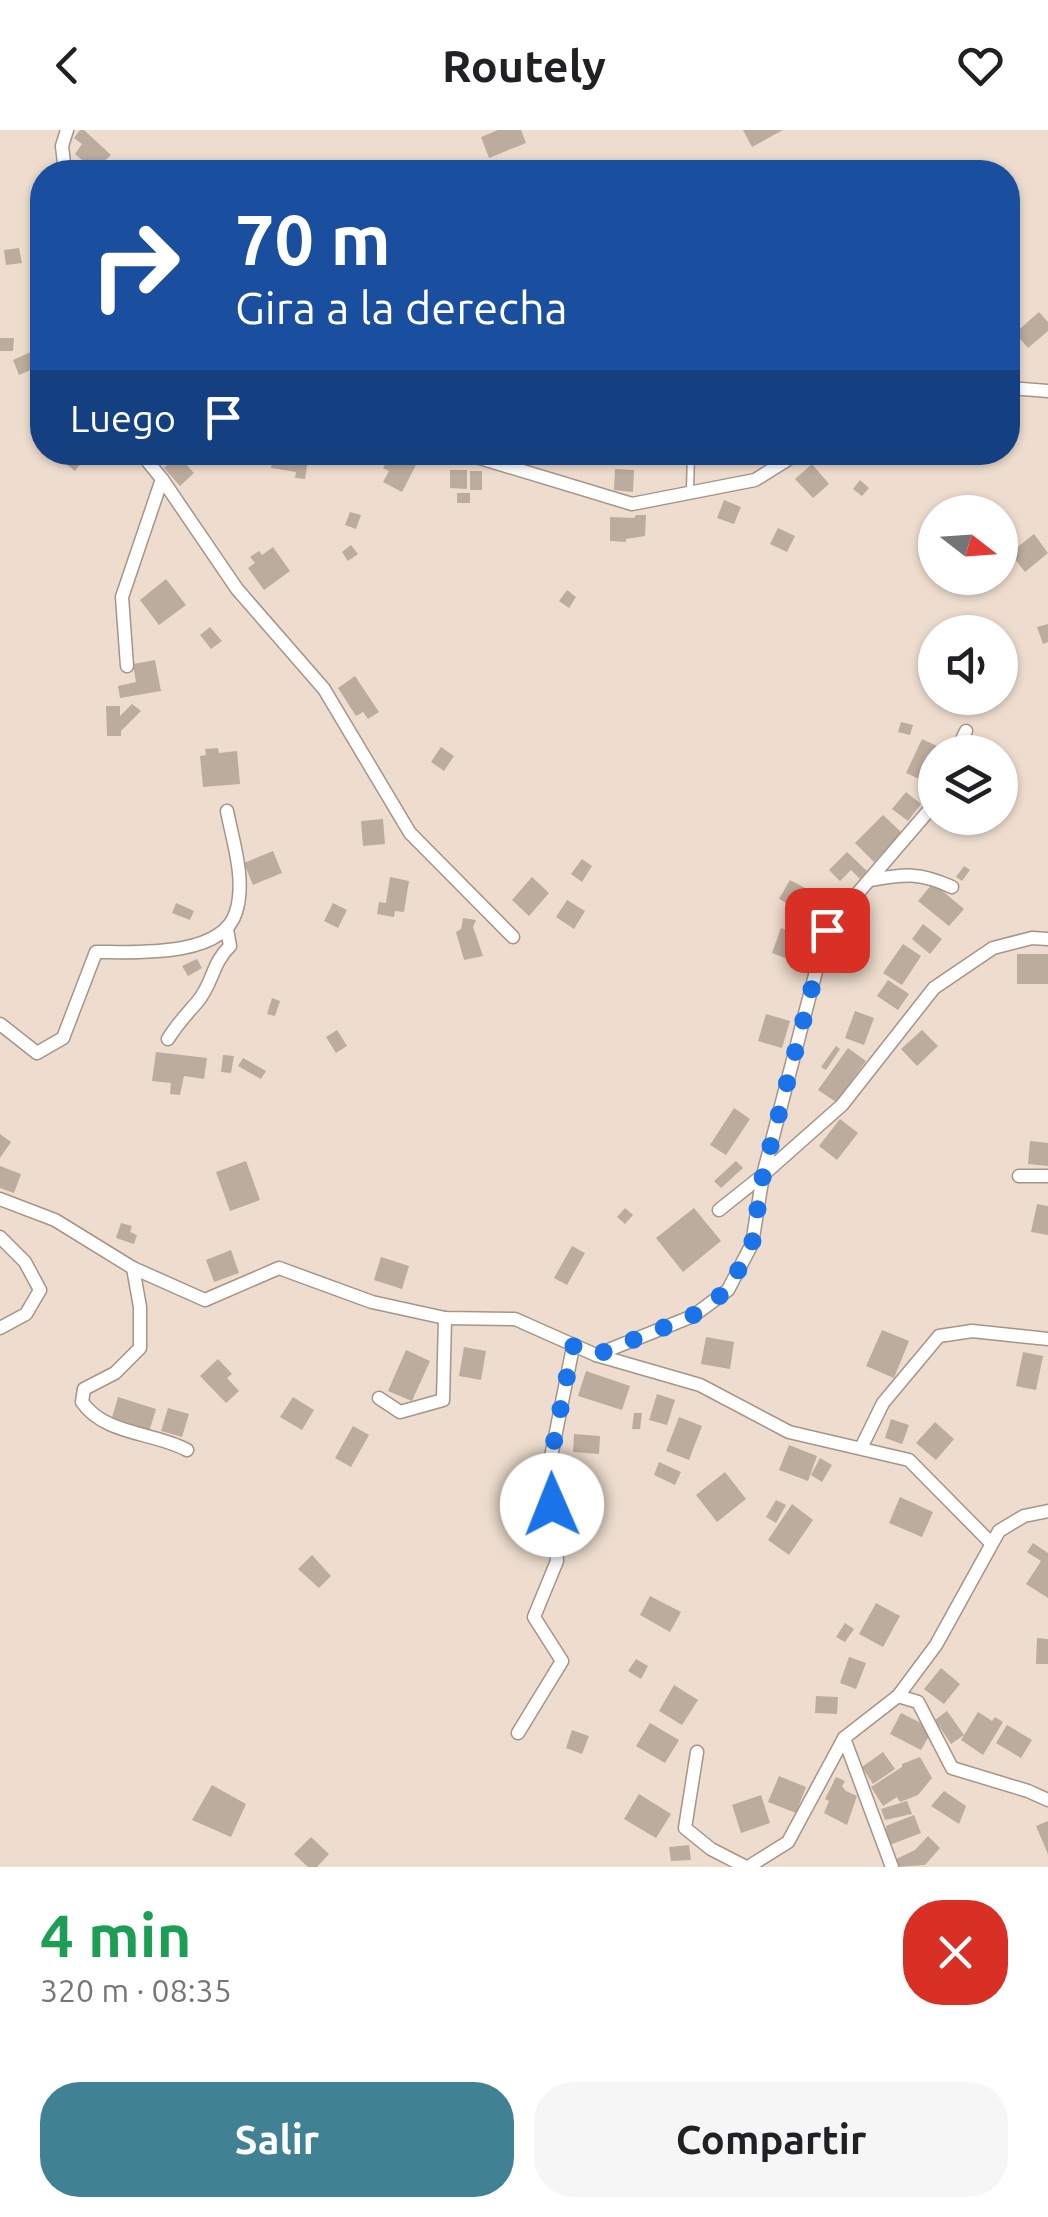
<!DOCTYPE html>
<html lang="es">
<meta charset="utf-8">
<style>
:root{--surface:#fff;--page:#f6f6f6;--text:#202124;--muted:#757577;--accent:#408293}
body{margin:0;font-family:Ubuntu,sans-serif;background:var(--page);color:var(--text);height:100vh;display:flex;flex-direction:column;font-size:38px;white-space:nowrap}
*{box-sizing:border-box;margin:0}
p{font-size:32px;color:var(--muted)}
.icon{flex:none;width:55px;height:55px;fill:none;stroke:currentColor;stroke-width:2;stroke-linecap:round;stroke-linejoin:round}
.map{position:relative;height:1737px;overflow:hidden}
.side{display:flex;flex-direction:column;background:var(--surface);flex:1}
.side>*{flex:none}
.hud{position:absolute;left:30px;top:30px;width:990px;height:305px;border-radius:40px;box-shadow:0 2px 8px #0004;background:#1a4fa0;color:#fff;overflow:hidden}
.needle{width:65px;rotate:107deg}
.controls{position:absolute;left:918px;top:365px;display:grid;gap:20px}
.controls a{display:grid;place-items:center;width:100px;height:100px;border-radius:50%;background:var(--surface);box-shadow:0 2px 8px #0004;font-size:50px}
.pin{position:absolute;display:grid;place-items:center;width:85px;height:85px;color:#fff;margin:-42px;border-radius:20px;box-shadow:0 5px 15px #0006}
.me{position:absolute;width:110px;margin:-55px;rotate:359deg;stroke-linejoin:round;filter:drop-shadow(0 0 8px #0008)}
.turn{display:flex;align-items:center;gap:35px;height:210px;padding:0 40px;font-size:45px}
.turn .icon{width:130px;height:130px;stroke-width:2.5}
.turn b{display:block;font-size:70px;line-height:85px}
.then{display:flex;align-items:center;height:95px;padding:0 40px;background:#0003;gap:20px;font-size:38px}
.round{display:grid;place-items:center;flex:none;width:105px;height:105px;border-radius:40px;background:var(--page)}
.head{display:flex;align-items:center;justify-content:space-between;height:170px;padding:0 40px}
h1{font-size:60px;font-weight:600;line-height:75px;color:#1e9e55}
.cta{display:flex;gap:20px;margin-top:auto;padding:20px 40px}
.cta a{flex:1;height:115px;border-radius:40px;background:var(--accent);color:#fff;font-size:40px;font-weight:600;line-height:115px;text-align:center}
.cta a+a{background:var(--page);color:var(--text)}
header{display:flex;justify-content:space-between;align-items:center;height:130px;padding:0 40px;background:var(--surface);font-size:45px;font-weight:600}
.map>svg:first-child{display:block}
</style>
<header><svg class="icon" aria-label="back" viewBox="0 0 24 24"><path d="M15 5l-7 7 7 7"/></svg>Routely<svg class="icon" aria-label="heart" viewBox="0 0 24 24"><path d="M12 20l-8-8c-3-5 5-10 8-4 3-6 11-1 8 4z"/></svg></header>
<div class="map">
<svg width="1048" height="1737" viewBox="0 0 1048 1737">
<rect width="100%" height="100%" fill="#eeddce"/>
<g fill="#bcac9e">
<polygon points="80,0 84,0 111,25 102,33 108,42 75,42 72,37 82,30 75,24 82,14 74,8"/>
<polygon points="498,0 521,0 526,13 489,28 481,7"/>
<polygon points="743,0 783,0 752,17"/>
<polygon points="19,118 22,133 6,135 4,120"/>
<polygon points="1039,182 1048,192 1048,201 1028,218 1015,203"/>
<polygon points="0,208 14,208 13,221 0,221"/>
<polygon points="35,220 42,235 19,245 13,230"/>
<polygon points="65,322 89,322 75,341 60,329"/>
<polygon points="274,322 309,324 305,349 295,348 296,342 271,338"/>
<polygon points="392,322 416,335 402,362 383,352 389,341 383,338"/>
<polygon points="178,325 194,343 180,356 164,338"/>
<polygon points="812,334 829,354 813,368 795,349"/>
<polygon points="615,339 634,340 633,362 614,360"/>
<polygon points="450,340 467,340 467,359 450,358"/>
<rect x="470" y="341" width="12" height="19"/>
<polygon points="860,350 869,358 862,366 853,359"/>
<rect x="457" y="363" width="13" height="10"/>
<polygon points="724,370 741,377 734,394 717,388"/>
<polygon points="350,382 361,385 356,399 345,395"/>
<polygon points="636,385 646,385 645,406 626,409 626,412 610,411 610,387 634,388"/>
<polygon points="778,398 795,406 787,422 770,414"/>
<polygon points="1034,404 1048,423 1025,442 1010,423"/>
<polygon points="351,415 358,424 348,431 342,422"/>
<polygon points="273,417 290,441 264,460 248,438 255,433 250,427 259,421 262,425"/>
<polygon points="166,449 186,475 159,495 140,470"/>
<polygon points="567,460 576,467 569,478 559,471"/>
<polygon points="1048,494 1048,512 1043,514 1037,497"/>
<polygon points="210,497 222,511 211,519 200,505"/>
<polygon points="155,530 161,561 120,568 118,556 136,552 133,534"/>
<polygon points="355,546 379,582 368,589 363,582 356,586 338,558"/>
<polygon points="132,574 141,581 121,601 121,606 107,606 106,576 120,576 120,586"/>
<polygon points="901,592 913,595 910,605 898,602"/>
<polygon points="922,609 950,622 935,622 935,643 930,654 906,643"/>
<polygon points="441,617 454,626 444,641 431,632"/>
<polygon points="218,618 219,623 237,621 240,654 203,657 200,626 206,625 205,619"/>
<polygon points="906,662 921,674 908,691 892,679"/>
<polygon points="883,685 902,703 874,732 855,713"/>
<polygon points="943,688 969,688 957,704 940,692"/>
<polygon points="383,689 385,714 363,716 361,691"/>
<polygon points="273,721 282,743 253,755 244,733"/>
<polygon points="847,722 867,741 860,749 851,740 840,751 829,740"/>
<polygon points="582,729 592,736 582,752 571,744"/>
<polygon points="964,736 970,740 962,751 956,747"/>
<polygon points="390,747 409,751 404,782 395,781 394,787 377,784 379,772 386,773"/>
<polygon points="532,747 549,763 529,786 512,770"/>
<polygon points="790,750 820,766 810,786 779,769"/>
<polygon points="933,753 964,779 949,796 918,771"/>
<polygon points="567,770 585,781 574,799 556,787"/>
<polygon points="176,773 194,781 190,790 172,783"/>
<polygon points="333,773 347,780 338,798 324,791"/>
<polygon points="463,788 476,790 473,797 483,826 464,830 456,802 461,799"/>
<polygon points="923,794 942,809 930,824 912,809"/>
<polygon points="781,798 808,808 798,833 772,823"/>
<polygon points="903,814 921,826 902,855 883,843"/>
<rect x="1017" y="824" width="31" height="30"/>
<polygon points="197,829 202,838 188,846 182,836"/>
<polygon points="888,850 909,864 898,880 877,866"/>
<polygon points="272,868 280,871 275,886 267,884"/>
<polygon points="855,881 874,888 864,915 845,908"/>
<polygon points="766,884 790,891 782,918 758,911"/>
<polygon points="337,900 347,916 336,923 326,907"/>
<polygon points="922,900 938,916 917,936 901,919"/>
<polygon points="836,916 840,919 826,940 821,937"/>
<polygon points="848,918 866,931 836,972 818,960"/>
<polygon points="156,922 207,928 204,949 184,946 180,965 170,964 171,953 152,951"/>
<polygon points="223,925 234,926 231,943 221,942"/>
<polygon points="243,928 266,941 261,949 238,936"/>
<polygon points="734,978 750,989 726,1025 710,1015"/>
<polygon points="840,989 858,1003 837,1030 819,1016"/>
<polygon points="0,1004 11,1012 0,1028"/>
<polygon points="1030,1011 1048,1013 1048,1036 1028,1034"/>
<polygon points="246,1031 260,1070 230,1081 216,1042"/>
<polygon points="736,1031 743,1038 721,1058 714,1051"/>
<polygon points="0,1036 21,1044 14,1063 0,1058"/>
<polygon points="1037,1074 1048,1076 1048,1105 1031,1102"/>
<polygon points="625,1078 633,1085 625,1094 617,1087"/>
<polygon points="694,1078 721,1111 683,1142 656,1108"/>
<polygon points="121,1093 132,1096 130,1102 137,1105 134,1114 116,1108"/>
<polygon points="572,1116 585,1123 567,1155 554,1148"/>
<polygon points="231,1120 239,1143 214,1152 206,1130"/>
<polygon points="381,1127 409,1136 402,1159 374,1150"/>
<polygon points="882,1200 909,1211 894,1248 866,1236"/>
<polygon points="706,1207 734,1212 730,1239 701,1234"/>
<polygon points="464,1217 486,1221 481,1250 459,1246"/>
<polygon points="406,1220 430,1231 412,1271 388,1261"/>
<polygon points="1023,1222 1043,1226 1036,1260 1016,1256"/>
<polygon points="218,1229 232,1244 227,1248 239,1261 226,1273 200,1246"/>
<polygon points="586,1241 630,1256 622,1280 578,1266"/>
<polygon points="657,1264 675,1270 667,1295 649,1290"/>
<polygon points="118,1267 156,1279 149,1302 111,1291"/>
<polygon points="293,1267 314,1280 302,1300 280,1287"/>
<polygon points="168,1278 189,1284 182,1307 161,1301"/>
<polygon points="634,1283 642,1283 640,1299 632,1299"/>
<polygon points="679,1287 702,1296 689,1330 666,1321"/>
<polygon points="891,1289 909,1295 902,1314 885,1308"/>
<polygon points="935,1292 954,1309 936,1330 916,1313"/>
<polygon points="353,1296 369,1305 351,1337 335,1328"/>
<polygon points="574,1304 600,1306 599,1324 573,1322"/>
<polygon points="789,1315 817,1326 808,1351 779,1340"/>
<polygon points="820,1328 832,1335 822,1352 811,1345"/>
<polygon points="659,1332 681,1342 675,1355 654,1345"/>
<polygon points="725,1342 746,1369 717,1392 696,1365"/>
<polygon points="900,1367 933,1382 922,1407 889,1393"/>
<polygon points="776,1370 786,1375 776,1393 766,1387"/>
<polygon points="792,1374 813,1390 789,1425 768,1410"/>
<polygon points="1033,1413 1048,1423 1048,1468 1026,1454 1041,1431 1027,1422"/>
<polygon points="312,1425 331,1446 319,1458 298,1439"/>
<polygon points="650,1466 681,1482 670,1502 640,1485"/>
<polygon points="876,1473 900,1486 883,1517 859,1504"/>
<polygon points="845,1493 854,1499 845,1512 836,1507"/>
<polygon points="1037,1508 1048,1509 1048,1534 1036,1534"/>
<polygon points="849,1527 866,1533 856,1559 840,1553"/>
<polygon points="636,1529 648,1536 641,1549 628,1541"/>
<polygon points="941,1538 960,1554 944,1574 924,1559"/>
<polygon points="674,1555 698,1570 682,1595 659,1581"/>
<polygon points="816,1566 838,1567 837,1584 815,1583"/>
<polygon points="947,1581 964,1605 951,1614 935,1590"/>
<polygon points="978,1582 992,1591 995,1587 1003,1592 983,1625 961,1610"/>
<polygon points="901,1583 921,1593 930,1604 921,1620 890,1604"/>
<polygon points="650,1593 679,1610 665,1633 636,1616"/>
<polygon points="1007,1595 1032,1610 1021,1628 996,1613"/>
<polygon points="572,1600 589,1606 582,1624 566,1618"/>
<polygon points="883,1622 895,1639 873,1654 862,1637"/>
<polygon points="920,1627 932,1648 918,1665 900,1672 897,1667 883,1676 871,1657 902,1637 902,1634"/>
<polygon points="779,1646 806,1657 796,1683 768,1672"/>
<polygon points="836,1647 845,1651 842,1656 846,1661 857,1666 847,1695 824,1683 829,1671 825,1669"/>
<polygon points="212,1655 246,1674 231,1707 192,1690"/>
<polygon points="944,1661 966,1676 959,1694 931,1676"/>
<polygon points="639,1664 671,1684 656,1708 624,1689"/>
<polygon points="761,1665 770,1693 741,1703 732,1675"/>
<polygon points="907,1671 912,1684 885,1690 881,1679"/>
<polygon points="914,1685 921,1703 887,1716 886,1696"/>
<polygon points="1048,1691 1048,1724 1036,1696"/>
<polygon points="928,1706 940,1718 925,1735 897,1737 894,1730 915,1720"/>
<polygon points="311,1707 329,1724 317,1737 308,1737 294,1724"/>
<polygon points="689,1715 691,1730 671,1731 669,1717"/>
</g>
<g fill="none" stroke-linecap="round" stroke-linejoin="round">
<g stroke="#a59587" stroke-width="9">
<polyline id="lane" points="690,361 691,322"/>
</g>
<g stroke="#a59587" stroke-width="15">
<g id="street">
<polyline points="65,42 62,16 67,0"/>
<polyline points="1008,258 1048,261"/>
<polyline points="140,322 162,349 237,459 324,559 410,703 513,807"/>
<polyline points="460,322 632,374 755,350 800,322"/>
<polyline points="127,536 122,467 162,349"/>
<polyline points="956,622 966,601"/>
<path d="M870,750c35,-6 49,-8 82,7"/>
<path d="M0,894l37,29 26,-15 33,-86c38,0 126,6 140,-40 10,-32 -3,-70 -9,-101"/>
<path d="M168,909c9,-15 19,-25 30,-38 15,-18 14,-38 32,-55l-3,-17"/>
<polyline points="1019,1046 1048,1046"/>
<polyline points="0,1069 55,1090 133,1138 205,1170 279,1138 372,1172 445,1188 515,1189 596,1225 700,1255 789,1302 909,1330 990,1412"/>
<polyline points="719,1080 763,1045 827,799 931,678 935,669"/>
<polyline points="0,1107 25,1132 40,1160 26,1184 0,1198"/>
<path d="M133,1138l7,39v41l-25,25 -31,16 -2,13c23,33 71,30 105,48"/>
<polyline points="596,1225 693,1186 728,1160 752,1114 763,1045 842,975 934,858 993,818 1032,808 1048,809"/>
<polyline points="379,1268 400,1282 443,1270 445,1188"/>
<polyline points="861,1318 883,1273 939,1206 972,1201 1048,1209"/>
<polyline points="898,1566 918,1572 952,1638 1028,1661 1048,1670"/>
<polyline points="518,1603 562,1531 534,1487 557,1431 549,1337 573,1217"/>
<polyline points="844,1608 892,1737"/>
<polyline points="697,1622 685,1698 711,1719 746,1737"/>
<polyline points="748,1737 788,1712 844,1608 898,1566 936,1515 999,1401 1024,1386 1048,1381"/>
</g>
</g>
<use href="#lane" stroke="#fff" stroke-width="6"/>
<use href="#street" stroke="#fff" stroke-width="12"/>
</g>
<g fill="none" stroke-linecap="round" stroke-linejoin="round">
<polyline stroke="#1a73e8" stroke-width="18" stroke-dasharray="0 32.4" points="552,1375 549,1337 573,1216 596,1225 692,1186 728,1160 752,1114 763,1045 827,800"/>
</g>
</svg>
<div class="controls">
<a><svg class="needle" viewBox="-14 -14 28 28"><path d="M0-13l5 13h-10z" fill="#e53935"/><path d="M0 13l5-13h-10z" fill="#757577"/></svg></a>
<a><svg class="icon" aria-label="sound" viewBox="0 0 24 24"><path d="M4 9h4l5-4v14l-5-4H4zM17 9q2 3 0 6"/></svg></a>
<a><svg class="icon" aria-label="layers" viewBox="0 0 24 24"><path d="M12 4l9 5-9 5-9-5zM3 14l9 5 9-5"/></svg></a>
</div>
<div class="pin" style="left:827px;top:800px;background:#d93025"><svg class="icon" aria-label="arrive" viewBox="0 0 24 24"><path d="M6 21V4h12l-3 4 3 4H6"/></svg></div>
<svg class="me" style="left:552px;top:1375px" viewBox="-20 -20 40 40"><circle r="19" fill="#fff"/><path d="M0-13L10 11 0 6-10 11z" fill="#1a73e8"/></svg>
<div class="hud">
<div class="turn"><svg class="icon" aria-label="right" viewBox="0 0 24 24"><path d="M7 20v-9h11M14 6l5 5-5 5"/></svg><div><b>70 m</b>Gira a la derecha</div></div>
<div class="then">Luego<svg class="icon" aria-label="arrive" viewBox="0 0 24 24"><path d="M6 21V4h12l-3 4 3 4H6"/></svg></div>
</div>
</div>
<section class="side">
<div class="head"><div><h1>4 min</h1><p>320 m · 08:35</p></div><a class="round" style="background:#d93025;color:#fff"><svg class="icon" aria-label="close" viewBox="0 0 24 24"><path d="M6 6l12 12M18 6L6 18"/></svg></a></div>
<div class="cta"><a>Salir</a><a>Compartir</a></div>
</section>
